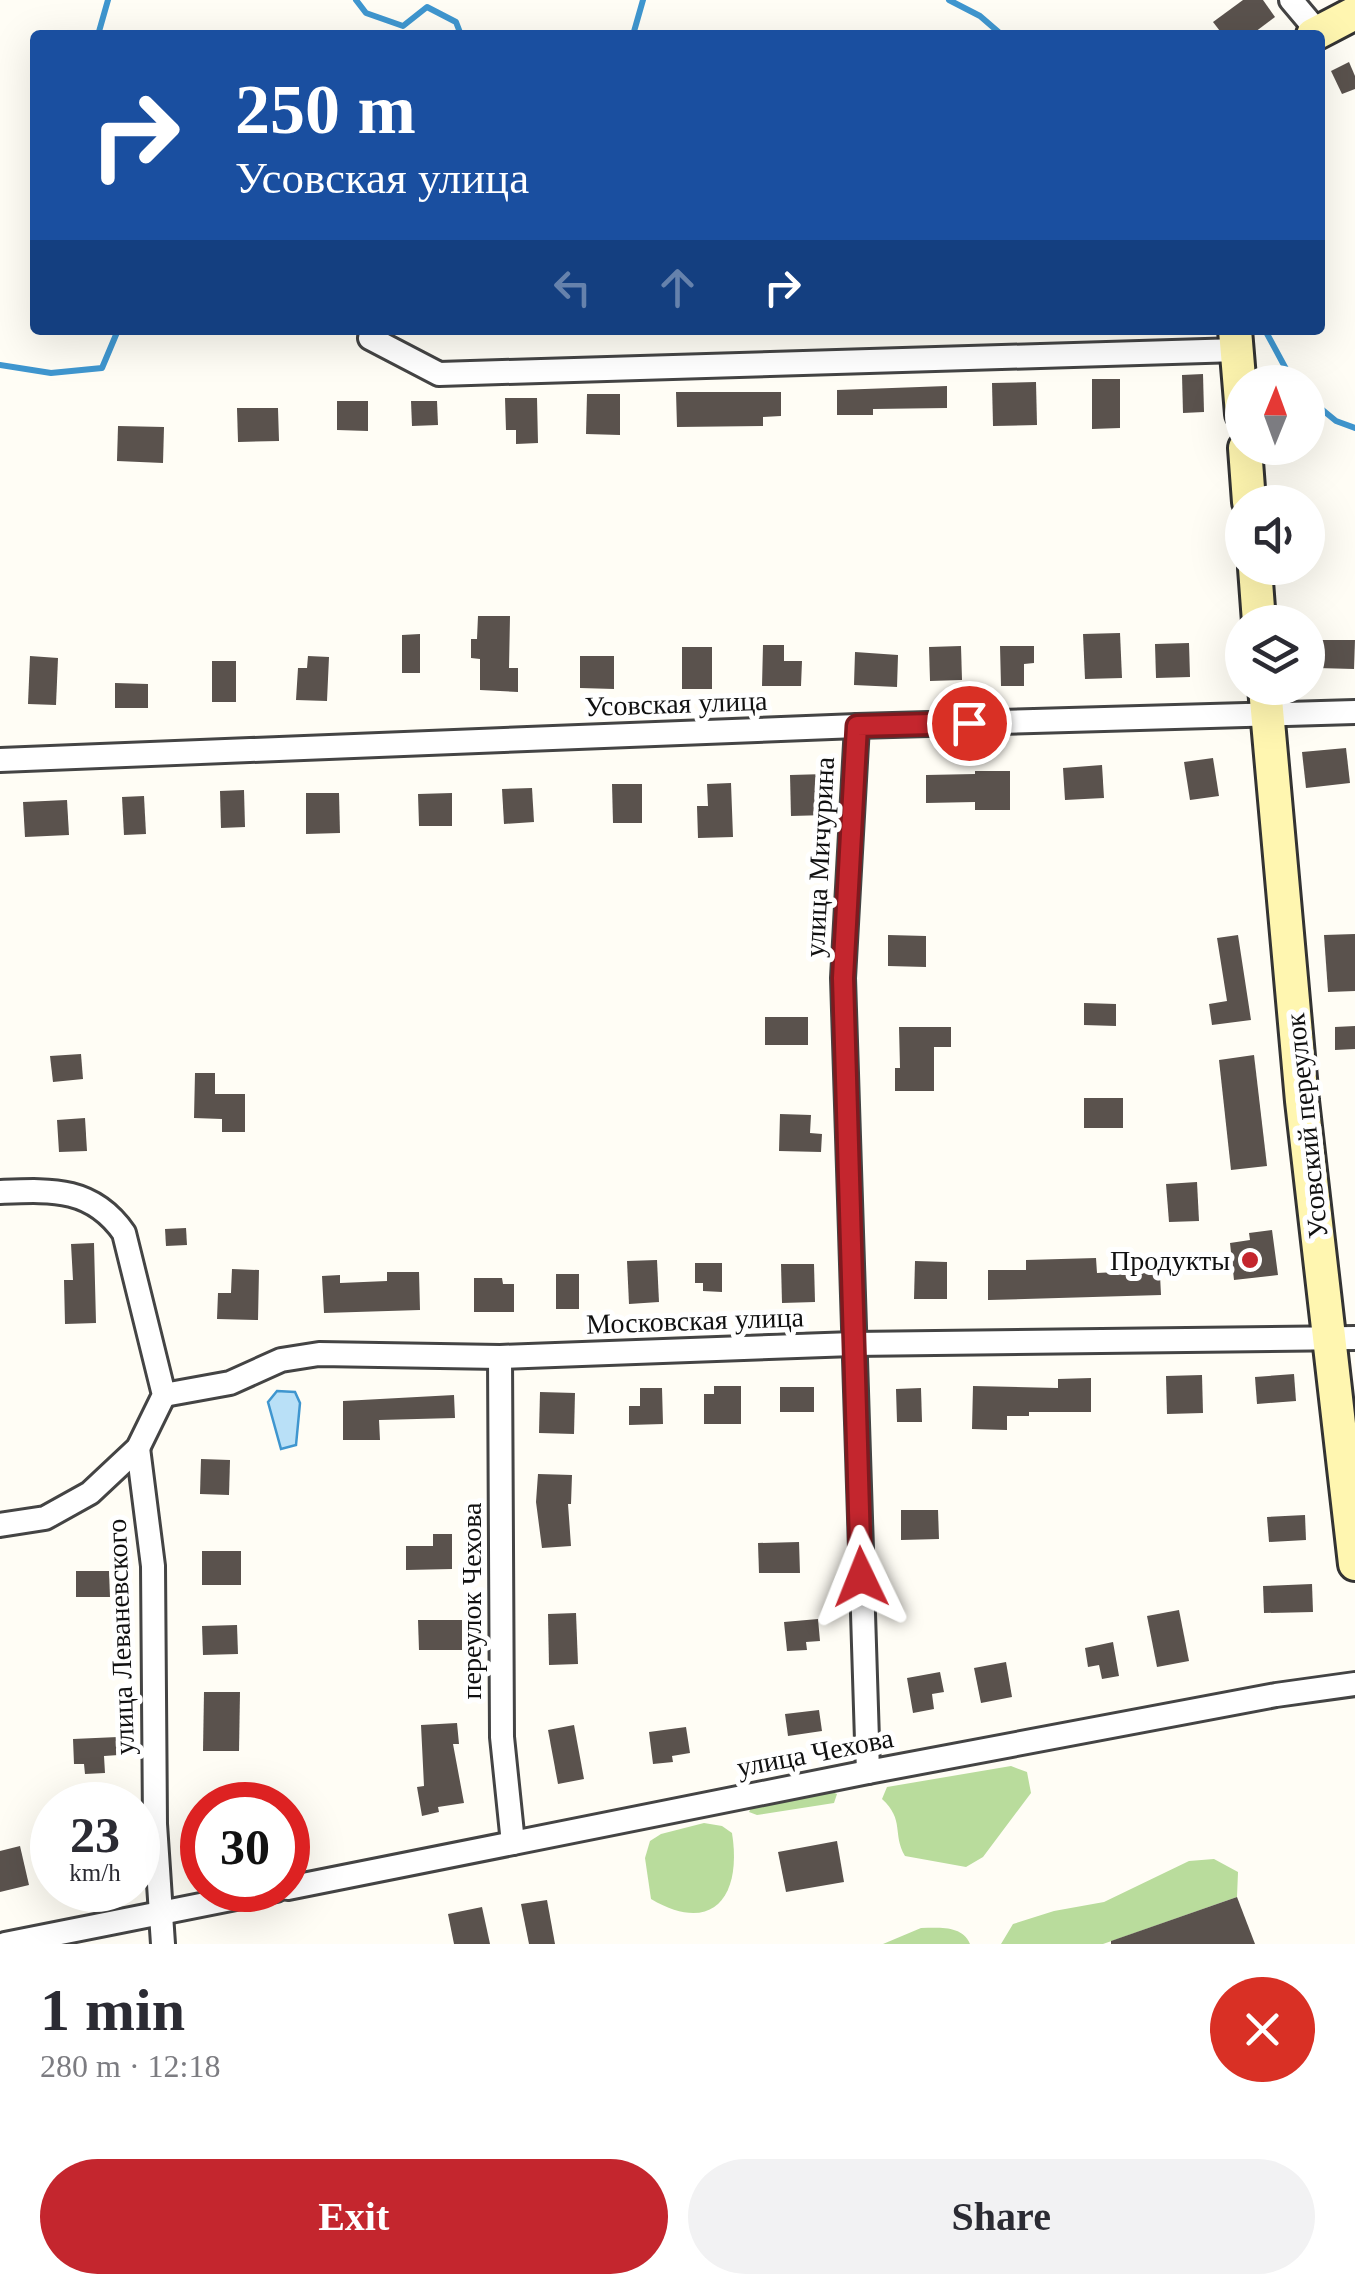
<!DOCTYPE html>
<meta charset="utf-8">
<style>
:root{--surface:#fff;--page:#f2f2f3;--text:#2b2b33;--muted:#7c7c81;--accent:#c4262e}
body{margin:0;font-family:Georgia,serif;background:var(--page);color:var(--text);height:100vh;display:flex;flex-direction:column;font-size:38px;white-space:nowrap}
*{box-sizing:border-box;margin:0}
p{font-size:32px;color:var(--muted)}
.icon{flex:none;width:55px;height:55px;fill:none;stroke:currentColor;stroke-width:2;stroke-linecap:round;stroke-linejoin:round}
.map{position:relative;height:1944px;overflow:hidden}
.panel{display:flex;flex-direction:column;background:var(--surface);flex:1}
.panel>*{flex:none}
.top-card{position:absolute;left:30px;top:30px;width:1295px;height:305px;border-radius:10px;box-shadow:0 10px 40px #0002;background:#1a4fa0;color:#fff;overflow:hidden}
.needle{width:65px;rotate:1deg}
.buttons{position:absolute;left:1225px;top:365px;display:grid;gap:20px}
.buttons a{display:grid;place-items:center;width:100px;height:100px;border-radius:50%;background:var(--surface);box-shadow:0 10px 40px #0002;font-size:50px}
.speed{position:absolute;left:30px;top:1782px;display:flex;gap:20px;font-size:50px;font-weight:700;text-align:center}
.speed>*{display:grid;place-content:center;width:130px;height:130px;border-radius:50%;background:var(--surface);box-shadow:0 10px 40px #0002;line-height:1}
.speed small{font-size:25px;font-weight:400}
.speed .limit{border:15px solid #d22;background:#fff;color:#111}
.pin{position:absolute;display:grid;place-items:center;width:85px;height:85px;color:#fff;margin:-42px;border:5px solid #fff;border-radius:50%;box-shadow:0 2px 10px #0007}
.me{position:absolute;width:110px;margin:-55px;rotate:358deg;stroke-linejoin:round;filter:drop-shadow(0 0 8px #0008)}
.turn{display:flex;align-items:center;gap:35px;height:210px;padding:0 40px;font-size:45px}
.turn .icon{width:130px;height:130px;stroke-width:2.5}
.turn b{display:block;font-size:70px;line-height:85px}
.lanes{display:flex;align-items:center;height:95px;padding:0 40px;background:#0003;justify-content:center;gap:50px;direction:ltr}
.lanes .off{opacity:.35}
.round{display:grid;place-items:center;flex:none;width:105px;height:105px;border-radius:52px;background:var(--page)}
.headline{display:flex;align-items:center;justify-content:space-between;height:170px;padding:0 40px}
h1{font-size:60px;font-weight:700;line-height:75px}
.button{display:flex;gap:20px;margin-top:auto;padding:20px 40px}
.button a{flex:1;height:115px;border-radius:60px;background:var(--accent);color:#fff;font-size:40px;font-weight:700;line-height:115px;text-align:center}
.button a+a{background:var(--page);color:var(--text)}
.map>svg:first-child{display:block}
</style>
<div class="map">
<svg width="1355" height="1944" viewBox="0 0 1355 1944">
<rect width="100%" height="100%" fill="#fffdf5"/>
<g fill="#b9dc9c">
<path d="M1011,1766l16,6 4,21 -48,64 -17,10 -61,-11c-13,-22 0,-36 -23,-57l5,-12z"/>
<polygon points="830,1791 837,1794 834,1803 757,1815 749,1812 753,1804"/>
<path d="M704,1823l18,3 10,7c10,62 -18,103 -81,66l-6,-41 5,-17 11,-7z"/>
<polygon points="1214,1859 1238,1872 1237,1897 1103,1944 1001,1944 1013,1924 1054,1911 1104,1902 1189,1861"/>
<path d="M921,1928c18,0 41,-3 49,16h-87z"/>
</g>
<polygon fill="#b9e0f7" stroke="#3f96cf" stroke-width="2.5" points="277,1391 295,1392 300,1403 296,1445 281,1449 268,1402"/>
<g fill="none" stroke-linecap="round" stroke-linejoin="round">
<g stroke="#3f96cf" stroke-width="6">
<polyline points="356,0 366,13 403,26 427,7 456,22 461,35"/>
<polyline points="949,0 980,16 1002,35"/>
<polyline points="98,35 108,0"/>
<polyline points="633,35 643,0"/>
<polyline points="1265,330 1293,382"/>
<polyline points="0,365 51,373 102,368 118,330"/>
<polyline points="1308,398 1336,421 1355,428"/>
</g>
</g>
<g fill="#5a524d">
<polygon points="1243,0 1263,0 1275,17 1251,35 1223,35 1213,22"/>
<polygon points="1349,62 1355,76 1355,89 1342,94 1331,71"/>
<polygon points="1203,374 1204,412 1183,413 1182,375"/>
<polygon points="1092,379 1120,379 1120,428 1092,429"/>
<polygon points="1036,382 1037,425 993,426 992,383"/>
<polygon points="947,386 947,408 873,409 873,415 837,415 837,390"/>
<polygon points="676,392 781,392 781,416 763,417 763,426 677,427"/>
<polygon points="587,394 620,394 620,435 586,434"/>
<polygon points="505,398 537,398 538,443 516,444 516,430 506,430"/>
<polygon points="337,401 368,401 368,431 337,430"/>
<polygon points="411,401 437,401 438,425 412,426"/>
<polygon points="237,408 278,408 279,441 238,442"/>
<polygon points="118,426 164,427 163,463 117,461"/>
<polygon points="478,616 510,616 509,668 518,668 518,692 480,690 480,659 471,658 471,639 477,639"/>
<polygon points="1120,633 1122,678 1085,679 1083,634"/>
<polygon points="420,634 420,673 402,673 402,635"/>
<polygon points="1318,640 1355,640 1354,669 1317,668"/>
<polygon points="1189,643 1190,677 1156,678 1155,644"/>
<polygon points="763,645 784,645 784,661 802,661 801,686 762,686"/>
<polygon points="961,646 962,680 930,681 929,647"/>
<polygon points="1000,646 1034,646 1034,663 1024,664 1024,686 1001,686"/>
<rect x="682" y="647" width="30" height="42"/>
<polygon points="855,652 898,655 897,687 854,685"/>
<polygon points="30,656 58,658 56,705 28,704"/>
<polygon points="308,656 329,657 327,701 296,700 298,668 307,668"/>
<polygon points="580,656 614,656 614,689 580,688"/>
<rect x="212" y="661" width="24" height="41"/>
<polygon points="115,683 148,684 148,708 115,708"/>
<polygon points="1346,748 1350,783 1306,788 1302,752"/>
<polygon points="1213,758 1219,796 1190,800 1184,762"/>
<polygon points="1102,765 1104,798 1065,800 1063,768"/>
<polygon points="975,771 1010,771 1010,810 975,810 975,802 926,803 926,775 975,774"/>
<polygon points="826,774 827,815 791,816 790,775"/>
<polygon points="731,783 733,837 698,838 697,806 708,806 707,784"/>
<polygon points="612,784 642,784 642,823 613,823"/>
<polygon points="532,788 534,822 504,824 502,789"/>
<polygon points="244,790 245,827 221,828 220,791"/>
<polygon points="306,793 339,793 340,833 306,834"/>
<polygon points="452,793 452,826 419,826 418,794"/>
<polygon points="144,796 146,834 124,835 122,797"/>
<polygon points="67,800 69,835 25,837 23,802"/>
<polygon points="1355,934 1355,991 1328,992 1324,935"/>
<polygon points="888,935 926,936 926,967 888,966"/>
<polygon points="1238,935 1251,1020 1212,1025 1209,1004 1227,1001 1217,938"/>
<polygon points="1084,1003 1116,1004 1116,1026 1084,1025"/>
<rect x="765" y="1017" width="43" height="28"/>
<polygon points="1355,1026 1355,1049 1335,1050 1335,1027"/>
<polygon points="899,1027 951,1027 951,1047 934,1047 934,1091 895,1091 895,1068 900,1068"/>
<polygon points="81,1054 83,1079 53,1082 50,1056"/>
<polygon points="1254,1055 1267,1166 1231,1170 1219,1060"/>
<polygon points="195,1073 215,1073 215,1094 245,1094 245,1132 222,1132 222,1119 194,1118"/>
<rect x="1084" y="1098" width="39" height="30"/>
<polygon points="780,1114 811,1115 810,1133 822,1134 821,1152 779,1151"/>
<polygon points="85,1118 87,1151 59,1152 57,1120"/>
<polygon points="1197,1182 1199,1221 1169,1222 1166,1184"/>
<polygon points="186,1228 187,1245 166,1246 165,1229"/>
<polygon points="1272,1230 1278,1275 1234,1280 1230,1243 1250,1240 1249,1233"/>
<polygon points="94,1243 96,1323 65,1324 64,1280 73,1280 71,1244"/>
<polygon points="1159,1255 1161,1295 988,1300 988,1270 1026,1270 1026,1260 1096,1258 1097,1273 1134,1271 1133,1256"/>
<polygon points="657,1260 659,1302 629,1304 627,1261"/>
<polygon points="915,1261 947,1262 947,1299 914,1299"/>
<polygon points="695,1263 722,1263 722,1292 703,1291 703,1283 695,1283"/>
<polygon points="781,1264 814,1264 815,1302 782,1303"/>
<polygon points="232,1269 259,1270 258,1320 217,1319 218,1293 231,1293"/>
<polygon points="387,1272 419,1272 420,1310 324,1313 322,1276 340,1275 340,1283 387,1281"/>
<rect x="556" y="1274" width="23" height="35"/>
<polygon points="474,1278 502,1278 503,1284 514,1284 514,1312 474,1312"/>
<polygon points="1294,1374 1296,1401 1257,1404 1255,1377"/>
<polygon points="1202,1375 1203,1413 1167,1414 1166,1376"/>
<polygon points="1091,1378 1091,1412 1029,1412 1029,1416 1007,1416 1007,1430 972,1429 973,1386 1058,1388 1058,1379"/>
<polygon points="714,1386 741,1386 741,1424 704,1424 704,1394 714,1394"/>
<rect x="780" y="1387" width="34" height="25"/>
<polygon points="640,1388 662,1388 663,1424 629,1425 629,1406 640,1406"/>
<polygon points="921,1388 922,1422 897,1422 896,1389"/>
<polygon points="540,1392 575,1393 574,1434 539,1433"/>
<polygon points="454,1395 455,1418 379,1420 380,1440 343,1440 343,1401"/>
<polygon points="201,1459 230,1460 229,1495 200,1494"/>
<polygon points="538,1474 572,1475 571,1504 568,1504 571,1546 542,1548 536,1502"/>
<polygon points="901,1510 938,1510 939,1539 901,1540"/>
<polygon points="1305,1515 1306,1540 1269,1542 1267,1517"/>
<polygon points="433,1534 452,1534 452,1569 406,1570 406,1546 433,1546"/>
<polygon points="799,1542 800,1573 759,1573 758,1543"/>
<rect x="202" y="1551" width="39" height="34"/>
<polygon points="76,1571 109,1571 110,1597 76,1597"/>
<polygon points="1312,1584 1313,1612 1264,1613 1263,1586"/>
<polygon points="1179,1610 1189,1661 1157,1667 1147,1616"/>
<polygon points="576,1613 578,1664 549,1665 548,1614"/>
<polygon points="818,1619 820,1641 806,1642 807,1650 787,1651 784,1622"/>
<polygon points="418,1620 462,1620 462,1650 419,1650"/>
<polygon points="237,1625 238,1654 203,1655 202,1626"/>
<polygon points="1113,1642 1119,1676 1102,1679 1099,1665 1088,1667 1085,1648"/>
<polygon points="1006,1662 1012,1697 981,1703 974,1668"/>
<polygon points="940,1672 944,1692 932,1694 934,1709 913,1713 907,1678"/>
<polygon points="204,1692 240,1692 239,1751 203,1751"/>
<polygon points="819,1710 822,1731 788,1736 785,1714"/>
<polygon points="457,1723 459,1744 453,1744 464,1803 438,1807 439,1812 422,1816 417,1787 424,1786 421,1725"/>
<polygon points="574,1725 584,1779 558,1784 548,1730"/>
<polygon points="686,1727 690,1753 672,1756 673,1762 653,1764 649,1732"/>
<polygon points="118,1737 119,1755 104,1756 105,1773 85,1774 84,1764 74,1764 73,1739"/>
<polygon points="837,1841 844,1882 786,1892 778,1852"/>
<polygon points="20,1846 29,1885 0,1892 0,1851"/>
<polygon points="1237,1897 1255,1944 1111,1944 1111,1941"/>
<polygon points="547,1900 555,1944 529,1944 521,1904"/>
<polygon points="482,1907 490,1944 454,1944 448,1914"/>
</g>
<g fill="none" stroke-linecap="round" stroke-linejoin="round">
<g stroke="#444" stroke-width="28">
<g id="street">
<polyline points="1291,0 1318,32"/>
<polyline points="370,338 439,374 1238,350"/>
<polyline points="857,726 843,978 868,1772"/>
<polyline points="0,760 857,726 1355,712"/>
<path d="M0,1192c51,-2 92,-5 124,41l40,162 -26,53 -48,45 -45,25 -45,7"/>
<polyline points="500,1357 502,1737 513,1843"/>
<polyline points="164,1395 230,1383 281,1360 319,1354 500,1357 853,1344 1355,1338"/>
<polyline points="138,1448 153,1566 155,1824 163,1944"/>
<polyline points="288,1888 868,1772 1276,1695 1355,1684"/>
<polyline points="5,1944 276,1890"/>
</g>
</g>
<g stroke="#333" stroke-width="38">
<g id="secondary">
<polyline points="1313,35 1355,13"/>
<polyline points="1235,330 1242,414"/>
<polyline points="1245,448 1249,502"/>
<polyline points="1255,568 1259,622"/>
<polyline points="1265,688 1302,1101 1355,1564"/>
</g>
</g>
<use href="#street" stroke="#fff" stroke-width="22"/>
<use href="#secondary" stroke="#fff6b0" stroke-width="32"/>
</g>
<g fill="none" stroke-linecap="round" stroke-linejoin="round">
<g stroke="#7f191e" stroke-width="25">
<polyline id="route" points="861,1577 843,978 857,726 969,723"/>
</g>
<use href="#route" stroke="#c4262e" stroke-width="18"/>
</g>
<circle fill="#c4262e" stroke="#fff" stroke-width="4" cx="1250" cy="1260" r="10"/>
<g text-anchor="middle" stroke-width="10" stroke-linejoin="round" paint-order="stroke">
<g font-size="28" fill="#111" stroke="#fff">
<text transform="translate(676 703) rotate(-2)" y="10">Усовская улица</text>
<text transform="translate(819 857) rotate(-87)" y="10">улица Мичурина</text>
<text transform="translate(1306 1126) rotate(-96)" y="10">Усовский переулок</text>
<text transform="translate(695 1320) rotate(-2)" y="10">Московская улица</text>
<text transform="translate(471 1601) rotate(-90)" y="10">переулок Чехова</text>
<text transform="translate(120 1637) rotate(-92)" y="10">улица Леваневского</text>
<text transform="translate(815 1752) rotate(-11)" y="10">улица Чехова</text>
</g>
<g font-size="28" fill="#111" stroke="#fff" text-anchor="end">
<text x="1230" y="1270">Продукты</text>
</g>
</g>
</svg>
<div class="buttons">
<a><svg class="needle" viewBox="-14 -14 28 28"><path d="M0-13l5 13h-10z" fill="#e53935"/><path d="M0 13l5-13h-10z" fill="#7c7c81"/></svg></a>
<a><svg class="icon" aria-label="sound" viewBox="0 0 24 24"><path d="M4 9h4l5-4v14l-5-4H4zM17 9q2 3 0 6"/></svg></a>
<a><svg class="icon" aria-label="layers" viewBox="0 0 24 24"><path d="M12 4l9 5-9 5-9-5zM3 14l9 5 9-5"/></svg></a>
</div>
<div class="speed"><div>23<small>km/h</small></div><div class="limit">30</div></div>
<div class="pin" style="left:969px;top:723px;background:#d93025"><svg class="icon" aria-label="arrive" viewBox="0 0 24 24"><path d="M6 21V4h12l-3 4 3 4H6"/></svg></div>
<svg class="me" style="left:861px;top:1577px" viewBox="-20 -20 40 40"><path d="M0-17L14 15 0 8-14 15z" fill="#c4262e" stroke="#fff" stroke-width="4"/></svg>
<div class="top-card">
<div class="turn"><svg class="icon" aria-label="right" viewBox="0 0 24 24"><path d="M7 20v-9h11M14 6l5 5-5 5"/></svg><div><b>250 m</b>Усовская улица</div></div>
<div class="lanes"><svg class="icon off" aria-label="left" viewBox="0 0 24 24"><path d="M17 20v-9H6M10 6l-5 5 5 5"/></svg><svg class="icon off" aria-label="ahead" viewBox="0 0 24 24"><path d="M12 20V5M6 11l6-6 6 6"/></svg><svg class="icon" aria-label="right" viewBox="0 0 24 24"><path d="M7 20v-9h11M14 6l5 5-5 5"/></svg></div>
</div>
</div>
<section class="panel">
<div class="headline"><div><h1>1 min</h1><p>280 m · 12:18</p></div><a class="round" style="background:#d93025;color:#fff"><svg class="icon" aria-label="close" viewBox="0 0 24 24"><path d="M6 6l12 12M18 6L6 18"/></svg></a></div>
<div class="button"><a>Exit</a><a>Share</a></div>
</section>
